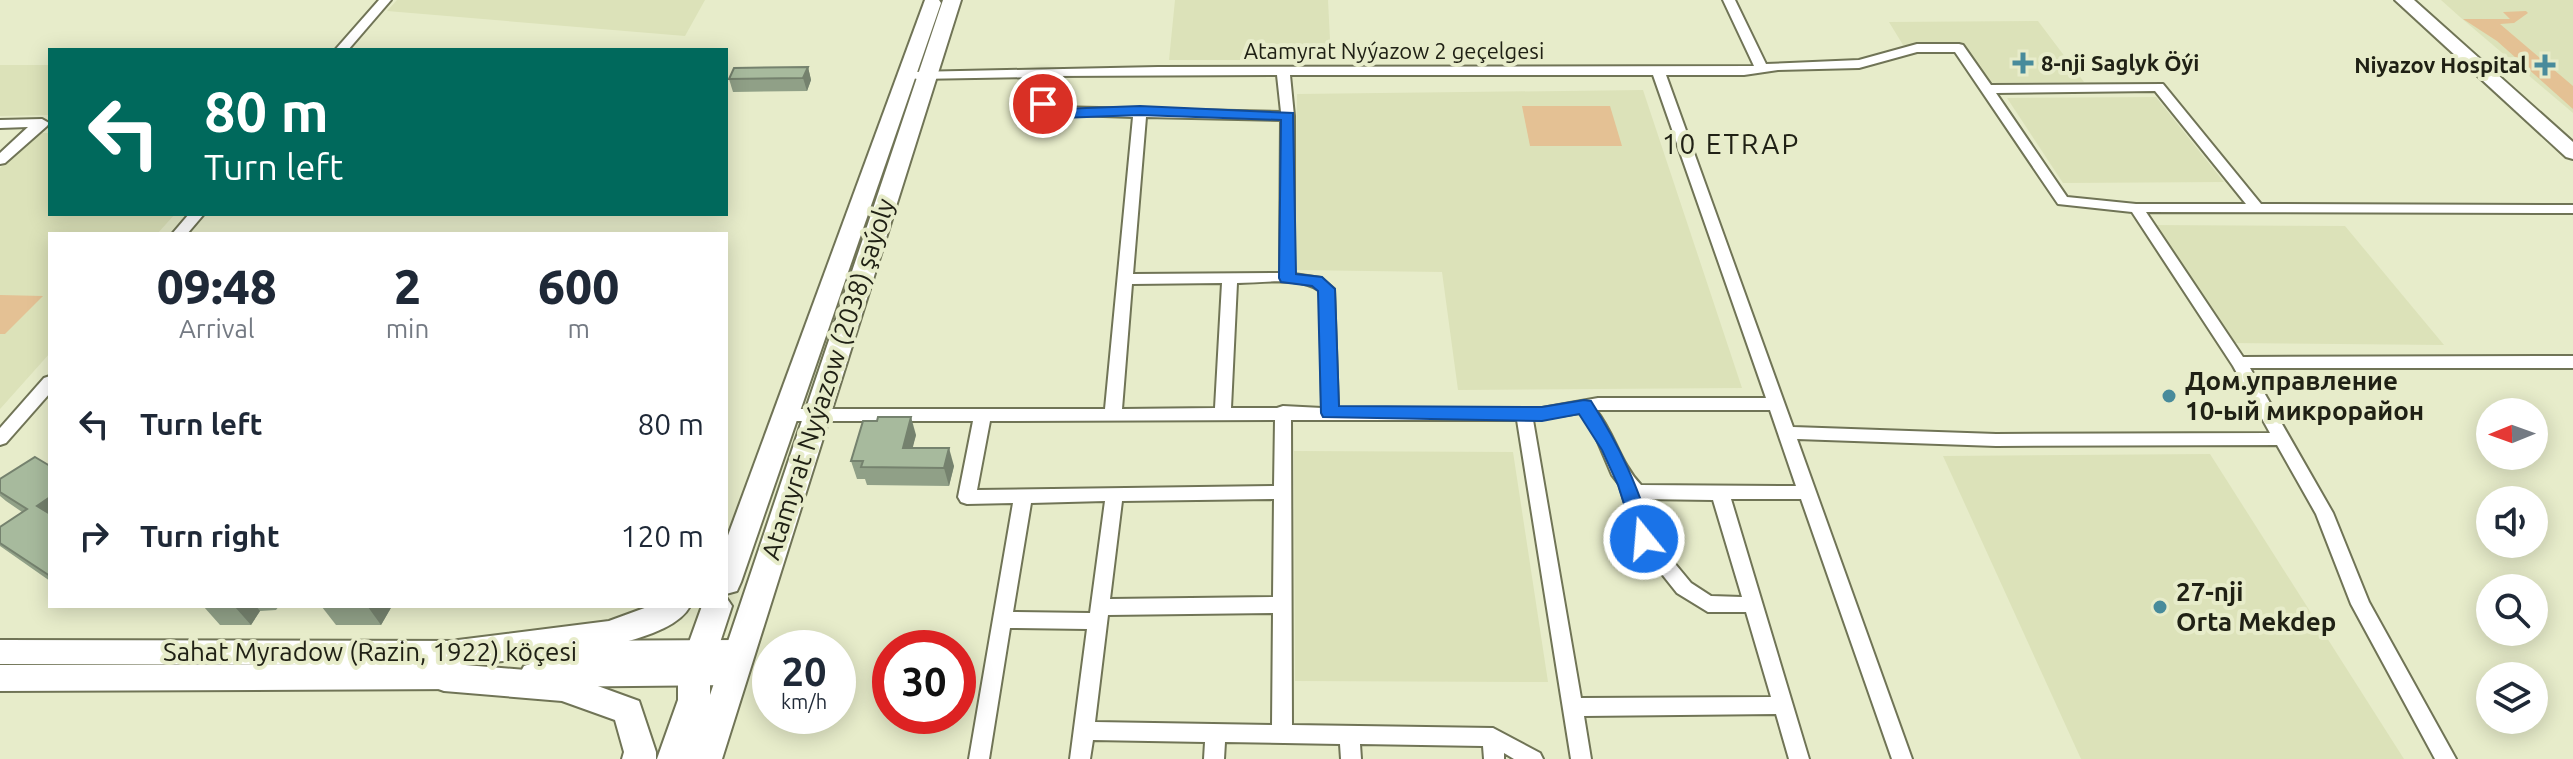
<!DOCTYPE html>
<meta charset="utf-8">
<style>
:root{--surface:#fff;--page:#f2f2f3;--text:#1f2937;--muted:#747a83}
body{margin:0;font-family:Ubuntu,sans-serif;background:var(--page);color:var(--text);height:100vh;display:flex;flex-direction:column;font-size:30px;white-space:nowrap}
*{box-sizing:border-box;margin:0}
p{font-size:26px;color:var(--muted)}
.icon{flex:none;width:44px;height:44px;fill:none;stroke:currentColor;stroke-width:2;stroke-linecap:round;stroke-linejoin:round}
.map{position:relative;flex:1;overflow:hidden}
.side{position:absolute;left:48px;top:232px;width:680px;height:376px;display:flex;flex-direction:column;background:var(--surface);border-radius:0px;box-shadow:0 4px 20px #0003}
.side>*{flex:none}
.banner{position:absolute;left:48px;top:48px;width:680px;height:168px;border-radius:0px;box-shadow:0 4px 20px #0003;background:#00695c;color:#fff;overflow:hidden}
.needle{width:52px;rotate:269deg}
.controls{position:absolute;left:2476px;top:398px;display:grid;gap:16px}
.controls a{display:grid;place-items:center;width:72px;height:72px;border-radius:50%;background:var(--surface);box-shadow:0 4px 20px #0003;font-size:40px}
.speed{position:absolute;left:752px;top:630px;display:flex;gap:16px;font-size:40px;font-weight:700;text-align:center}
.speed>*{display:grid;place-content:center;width:104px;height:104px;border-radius:50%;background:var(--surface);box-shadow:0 4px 20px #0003;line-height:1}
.speed small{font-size:20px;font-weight:400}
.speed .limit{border:12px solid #d22;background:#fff;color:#111}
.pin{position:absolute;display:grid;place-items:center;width:68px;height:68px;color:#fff;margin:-34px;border:4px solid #fff;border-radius:50%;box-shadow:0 2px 8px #0007}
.me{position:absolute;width:88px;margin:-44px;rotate:343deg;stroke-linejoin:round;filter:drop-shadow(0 0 6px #0008)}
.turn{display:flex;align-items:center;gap:28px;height:168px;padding:0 24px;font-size:36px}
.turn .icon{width:104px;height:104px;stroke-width:2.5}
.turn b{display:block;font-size:56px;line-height:68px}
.eta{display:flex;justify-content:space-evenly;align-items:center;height:136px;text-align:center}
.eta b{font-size:48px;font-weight:800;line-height:56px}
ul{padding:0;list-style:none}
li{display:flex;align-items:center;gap:24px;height:112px;padding:0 24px}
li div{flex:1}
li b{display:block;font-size:30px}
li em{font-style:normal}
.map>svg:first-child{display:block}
</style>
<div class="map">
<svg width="2573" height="759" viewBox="0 0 2573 759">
<rect width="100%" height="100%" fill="#e7ecca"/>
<g fill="#dce2b9">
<polygon points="397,0 705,0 685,36 387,11"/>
<polygon points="1175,0 1328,0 1331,60 1169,60"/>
<polygon points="2441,0 2573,0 2573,113 2460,17"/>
<polygon points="2038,21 2084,82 1989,83 1964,45 1903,45 1889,22"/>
<polygon points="0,65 50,65 50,115 0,116"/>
<polygon points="1643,90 1742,388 1458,390 1442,272 1294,270 1297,94"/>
<polygon points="2156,97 2224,182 2063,183 2007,98"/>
<polygon points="37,133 50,133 50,214 175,214 157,234 50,234 50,353 0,409 0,168"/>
<polygon points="2148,225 2345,226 2444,345 2228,343"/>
<polygon points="1294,451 1513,452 1548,682 1295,681"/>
<polygon points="2210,454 2404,759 2081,759 1943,456"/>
</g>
<g fill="#e4c194">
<polygon points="2526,11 2528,13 2514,23 2500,24 2573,86 2573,109 2497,41 2463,19 2510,19 2503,12"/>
<polygon points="1522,106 1610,106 1622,146 1530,146"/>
<polygon points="0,295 43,296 5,334 0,334"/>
</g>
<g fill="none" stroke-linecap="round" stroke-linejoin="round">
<g stroke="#707456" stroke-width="4">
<g id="street">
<polygon points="379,0 391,0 348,50 335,50"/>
<path d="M1723,0h12l31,64 93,-4 58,-16h42l4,1 28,40 172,-1 98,120 312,1v8l-427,-1 97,145 330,-1v12h-323l83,145 36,89 87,157h-21l-84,-155 -35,-90 -39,-69 -281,1 -199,-7 115,320h-20l-91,-260h-70l78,260h-20l-13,-45 -192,2 7,43h-20l-54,-339h-226l1,305 201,3 47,25 3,6h-29l-10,-6v6h-20l-1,-13 -123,-2 1,15h-20l-1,-15 -115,-2 -1,17h-20l1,-17 -112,-2 -3,19h-20l17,-130 -77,-1 -21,131h-20l44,-256 -46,1 -6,-2 -3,-5 15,-76h-187l-8,-6 8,-6h319l28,-292 -89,-3 -7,-10 3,-27 -123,2 -4,-1v-6l245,-5 596,-1zM1917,52h38l103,152 74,8 101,154 37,67 -274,1 -203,-7 -127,-352h78l34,-5 81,-2zM1277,75l4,37 -228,-5 -4,-3 4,-28zM1290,75h363l113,323h-168l-56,10h-204l-4,-119 -13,-11 -27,-4v-158zM2155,91l91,113h-110l-69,-7 -71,-104zM1146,117l135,3 -1,153 -147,1zM1222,283l-7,125 -93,1 10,-125zM1237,283c24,0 63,-7 83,8l2,117 -39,-2 -6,2h-46zM1596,410h174l26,76 -155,-1c-21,-22 -26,-51 -45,-75zM1580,413l12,15 20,47 7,9 19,60 39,49 31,19h38l25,85 -190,1 -48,-278zM1275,420l-1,66 -297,4 13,-69zM1274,499l-1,98 -163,2 12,-98zM1640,499l73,1 29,97 -31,-1 -20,-13 -39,-47zM1105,501l-15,112 -77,-1 18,-109zM1273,613l-1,112 -177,-3 13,-107z"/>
<polygon points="42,119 49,123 47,126 5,163 0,164 0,153 28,127 0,128 0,120"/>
<polygon points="189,214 204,214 187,234 172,234"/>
<polygon points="50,376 50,393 6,443 0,445 0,428 44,378"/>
</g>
</g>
<g stroke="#707456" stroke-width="4">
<g id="secondary">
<polygon points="2395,0 2414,0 2573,142 2573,159 2566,157"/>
<polygon points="0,640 473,641 483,644 487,653 483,662 464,665 472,668 477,677 472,686 462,689 0,691 0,665 319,665 0,664"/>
<polygon points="740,640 750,643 754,652 750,661 742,664 748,673 743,682 733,685 534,687 524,684 519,675 524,666 530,664 524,662 520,653 524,644 534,641"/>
</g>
</g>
<g stroke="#707456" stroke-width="4">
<g id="primary">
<polygon points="925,0 939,0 941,3 741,582 737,591 726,594 726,541"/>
<polygon points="943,0 961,0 722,759 657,759 678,700 678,673 702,606 726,606 726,597 732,606 710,673 710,695"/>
<path d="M650,606h40c-23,45 -176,53 -225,59l97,8 77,28 17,51v7h-34l2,-7 -9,-32 -53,-19 -118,-10 -11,-4 -5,-10 5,-10 19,-3 -5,-2 -5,-9 5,-9 11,-4 151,-19z"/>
</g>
</g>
<use href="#street" fill="#fff" fill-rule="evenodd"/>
<use href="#secondary" fill="#fff" fill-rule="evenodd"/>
<use href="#primary" fill="#fff" fill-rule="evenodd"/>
</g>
<g fill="#90a087">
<polygon points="808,67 811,80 807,91 733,92 729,79"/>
<polygon points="916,435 912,448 954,466 949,486 867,485 865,479 857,479 851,461"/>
<polygon points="50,466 50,581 0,546 0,527 22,512 6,501 0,496 0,479"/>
<polygon points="205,606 279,606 276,610 260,611 251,625 220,625 204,607"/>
<polygon points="392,606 381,625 336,625 322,607"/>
</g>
<g fill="#75826e">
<polygon points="808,67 811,80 807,91 803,78"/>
<polygon points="911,417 916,435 908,466 903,448"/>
<polygon points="949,448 954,466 949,486 944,468"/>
<polygon points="50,497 50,519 37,506"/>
<polygon points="236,606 256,606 260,611 251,625 235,607"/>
<polygon points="368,606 392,606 381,625 368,607"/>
</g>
<g fill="#a7ba9d" stroke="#75826e" stroke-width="2">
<polygon points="808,67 803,78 729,79 734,68"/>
<polygon points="878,417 911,417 903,448 949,448 944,468 861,467 863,461 851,461 863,421 877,421"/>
<polygon points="35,457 50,466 50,497 37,506 50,514 50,576 0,543 0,527 27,509 0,492 0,479"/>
<polygon points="205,606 236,606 235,607 204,607"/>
<rect x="322" y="606" width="46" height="1"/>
</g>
<path fill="#1a73e8" stroke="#114b97" stroke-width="2" d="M1043,100l17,9 80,-3 153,7 3,161 26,3 13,12 4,117 203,1 42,-7 7,1c30,47 47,86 63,138l-3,6h-14l-19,-60 -16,-35 -23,-36 -37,7 -219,-4 -2,-4 -3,-122 -6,-5 -31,-4 -2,-4 2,-158 -141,-5 -80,3 -16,-3 -8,-11z"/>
<g fill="#488b9b" stroke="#e7ecca" stroke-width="3">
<path d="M2019 51h8v8h8v8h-8v8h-8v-8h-8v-8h8z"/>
<path d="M2541 53h8v8h8v8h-8v8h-8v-8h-8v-8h8z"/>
<circle cx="2169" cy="396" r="8"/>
<circle cx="2160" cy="607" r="8"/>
</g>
<g text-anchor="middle" stroke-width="8" stroke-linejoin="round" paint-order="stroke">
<g font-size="22" fill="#202115" stroke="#e7ecca">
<text x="1394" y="59">Atamyrat Nyýazow 2 geçelgesi</text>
</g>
<g font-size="22" font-weight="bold" fill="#202115" stroke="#e7ecca" text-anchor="start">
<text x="2041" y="71">8-nji Saglyk Öýi</text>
<text x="2527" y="73" text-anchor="end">Niyazov Hospital</text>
</g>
<g font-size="26" fill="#202115" stroke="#e7ecca">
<text transform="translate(828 379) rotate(-72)" y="9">Atamyrat Nyýazow (2038) şaýoly</text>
<text x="370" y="661">Sahat Myradow (Razin, 1922) köçesi</text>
</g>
<g font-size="26" font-weight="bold" fill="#202115" stroke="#e7ecca" text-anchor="start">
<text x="2185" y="390">Дом.управление<tspan x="2185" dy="30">10-ый микрорайон</tspan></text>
<text x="2176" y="601">27-nji<tspan x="2176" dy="30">Orta Mekdep</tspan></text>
</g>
<g font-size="28" letter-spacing="2" fill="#202115" stroke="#e7ecca">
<text x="1731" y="154">10 ETRAP</text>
</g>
</g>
</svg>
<div class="controls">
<a><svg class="needle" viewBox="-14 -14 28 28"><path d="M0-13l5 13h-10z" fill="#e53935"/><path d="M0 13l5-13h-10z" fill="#747a83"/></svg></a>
<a><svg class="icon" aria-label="sound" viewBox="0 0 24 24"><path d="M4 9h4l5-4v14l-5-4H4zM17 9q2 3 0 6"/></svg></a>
<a><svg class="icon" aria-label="search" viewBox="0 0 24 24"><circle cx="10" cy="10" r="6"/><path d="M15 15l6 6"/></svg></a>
<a><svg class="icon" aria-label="layers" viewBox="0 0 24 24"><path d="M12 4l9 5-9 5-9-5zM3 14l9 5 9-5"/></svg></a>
</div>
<div class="speed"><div>20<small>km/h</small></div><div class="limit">30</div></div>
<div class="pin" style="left:1043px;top:104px;background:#d93025"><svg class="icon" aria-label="arrive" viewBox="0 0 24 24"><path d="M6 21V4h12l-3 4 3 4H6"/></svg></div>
<svg class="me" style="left:1644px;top:539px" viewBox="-20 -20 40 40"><circle r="17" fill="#1a73e8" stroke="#fff" stroke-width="3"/><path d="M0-11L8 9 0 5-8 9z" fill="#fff"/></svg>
<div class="banner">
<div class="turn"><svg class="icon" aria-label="left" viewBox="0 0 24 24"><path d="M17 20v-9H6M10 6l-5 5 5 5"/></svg><div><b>80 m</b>Turn left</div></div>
</div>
<section class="side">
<div class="eta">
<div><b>09:48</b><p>Arrival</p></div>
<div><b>2</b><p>min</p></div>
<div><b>600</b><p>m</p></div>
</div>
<ul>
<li><svg class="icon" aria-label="left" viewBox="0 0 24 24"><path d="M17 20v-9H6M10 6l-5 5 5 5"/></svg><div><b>Turn left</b></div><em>80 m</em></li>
<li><svg class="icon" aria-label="right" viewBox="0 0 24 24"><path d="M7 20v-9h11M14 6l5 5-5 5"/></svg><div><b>Turn right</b></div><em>120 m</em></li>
</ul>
</section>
</div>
